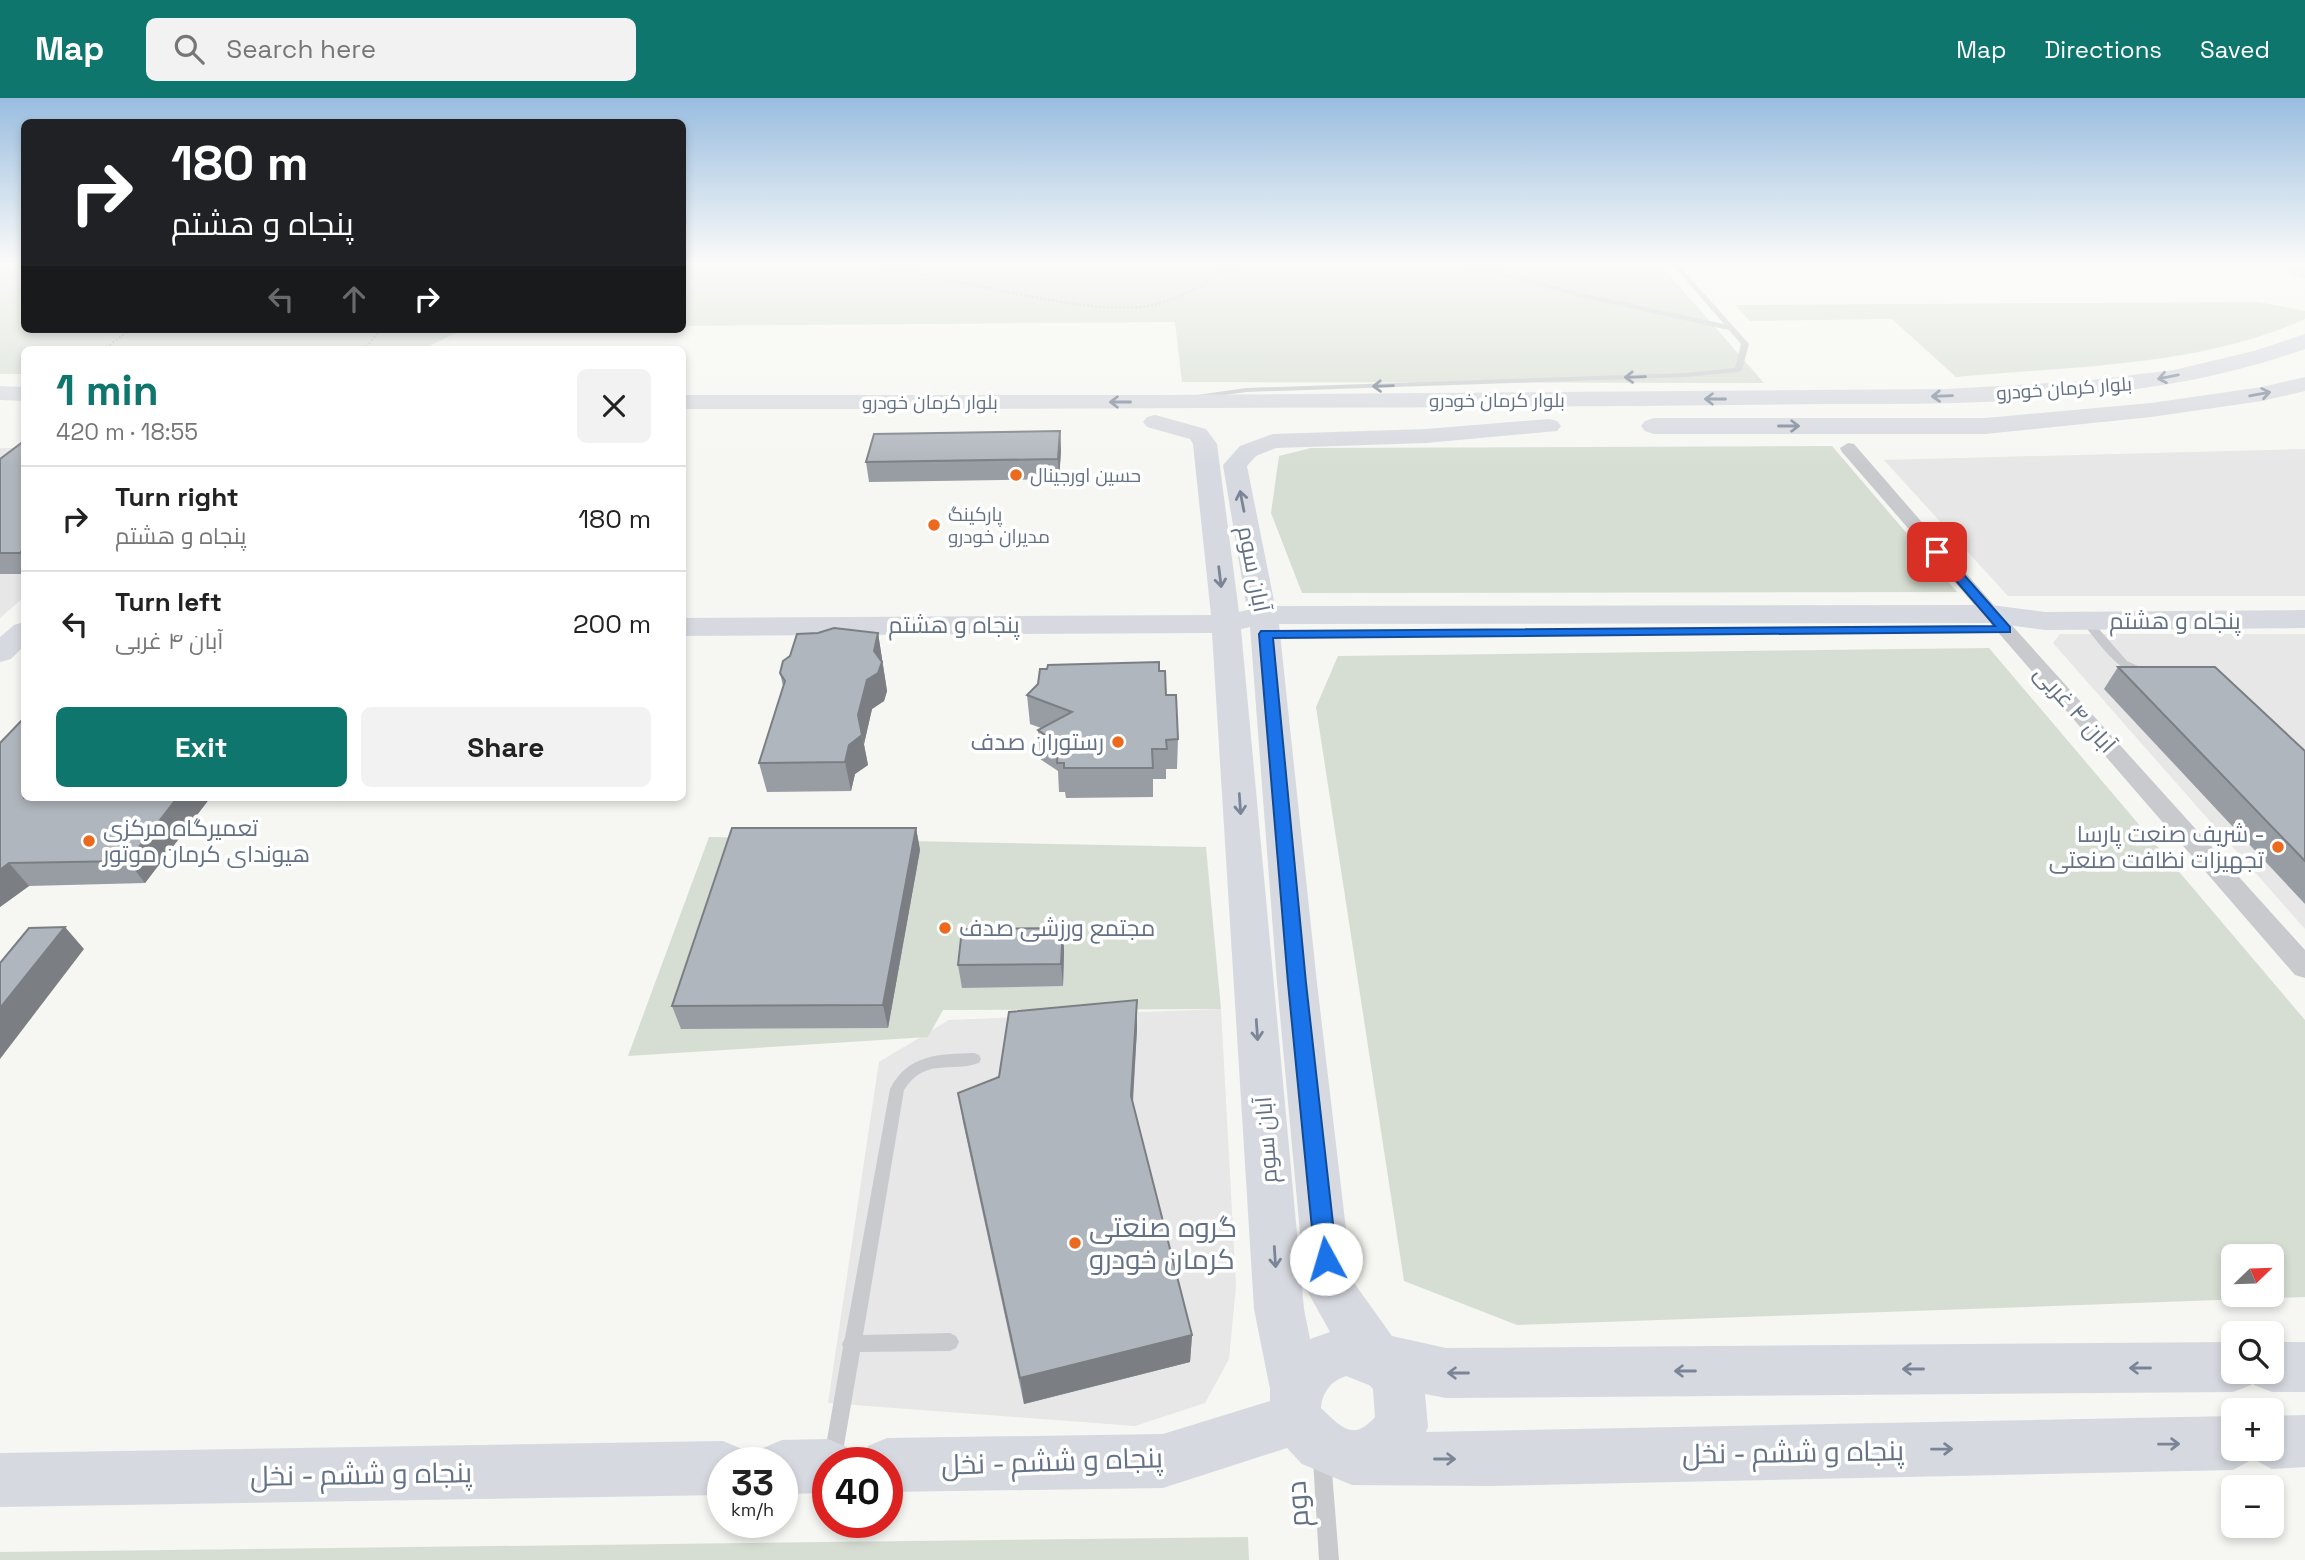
<!DOCTYPE html>
<meta charset="utf-8">
<style>
:root{--surface:#fff;--page:#f2f2f2;--text:#222;--muted:#767676;--line:#e0e0e0;--accent:#0f766e}
body{margin:0;font-family:"Space Grotesk",Cairo,sans-serif;background:var(--page);color:var(--text);height:100vh;display:flex;flex-direction:column;font-size:26px;white-space:nowrap}
*{box-sizing:border-box;margin:0}
p{font-size:23px;color:var(--muted)}
.icon{flex:none;width:38px;height:38px;fill:none;stroke:currentColor;stroke-width:2;stroke-linecap:round;stroke-linejoin:round}
.map{position:relative;flex:1;overflow:hidden}
.side{position:absolute;left:21px;top:248px;width:665px;height:455px;display:flex;flex-direction:column;background:var(--surface);border-radius:10px;box-shadow:0 4px 10px #0003}
.side>*{flex:none}
.hud{position:absolute;left:21px;top:21px;width:665px;height:214px;border-radius:10px;box-shadow:0 4px 10px #0003;background:#202124;color:#fff;overflow:hidden}
.needle{width:46px;rotate:67deg}
.tools{position:absolute;left:2221px;top:1146px;display:grid;gap:14px}
.tools a{display:grid;place-items:center;width:63px;height:63px;border-radius:10px;background:var(--surface);box-shadow:0 4px 10px #0003;font-size:35px}
.speed{position:absolute;left:707px;top:1349px;display:flex;gap:14px;font-size:35px;font-weight:700;text-align:center}
.speed>*{display:grid;place-content:center;width:91px;height:91px;border-radius:50%;background:var(--surface);box-shadow:0 4px 10px #0003;line-height:1}
.speed small{font-size:18px;font-weight:400}
.speed .limit{border:10px solid #d22;background:#fff;color:#111}
.pin{position:absolute;display:grid;place-items:center;width:60px;height:60px;color:#fff;margin:-30px;border-radius:14px;box-shadow:0 4px 10px #0006}
.me{position:absolute;width:77px;margin:-38px;rotate:354deg;stroke-linejoin:round;filter:drop-shadow(0 0 5px #0008)}
.turn{display:flex;align-items:center;gap:24px;height:147px;padding:0 35px;font-size:32px}
.turn .icon{width:91px;height:91px;stroke-width:2.5}
.turn b{display:block;font-size:49px;line-height:60px}
.lanes{display:flex;align-items:center;height:66px;padding:0 35px;background:#0003;justify-content:center;gap:35px;direction:ltr}
.lanes .off{opacity:.35}
.round{display:grid;place-items:center;flex:none;width:74px;height:74px;border-radius:10px;background:var(--page)}
.headline{display:flex;align-items:center;justify-content:space-between;height:119px;padding:0 35px}
h1{font-size:42px;font-weight:600;line-height:52px;color:var(--accent)}
.action{display:flex;gap:14px;margin-top:auto;padding:14px 35px}
.action a{flex:1;height:80px;border-radius:10px;background:var(--accent);color:#fff;font-size:28px;font-weight:600;line-height:80px;text-align:center}
.action a+a{background:var(--page);color:var(--text)}
ul{padding:0;list-style:none}
li{display:flex;align-items:center;gap:21px;height:105px;padding:0 35px;border-top:2px solid var(--line)}
li div{flex:1}
li b{display:block;font-size:26px}
li em{font-style:normal}
header{display:flex;align-items:center;gap:42px;box-sizing:border-box;height:98px;padding:0 35px;background:var(--accent);color:#fff}
header strong{font-size:33px}
nav{display:flex;gap:38px;margin-inline-start:auto;font-size:24px}
.search{width:490px;height:63px;background:var(--page);display:flex;align-items:center;gap:18px;box-sizing:border-box;padding:0 24px;border-radius:10px;color:var(--muted);font-size:26px}
.map>svg:first-child{display:block}
</style>
<header>
<strong>Map</strong>
<div class="search"><svg class="icon" aria-label="search" viewBox="0 0 24 24"><circle cx="10" cy="10" r="6"/><path d="M15 15l6 6"/></svg>Search here</div>
<nav><a>Map</a><a>Directions</a><a>Saved</a></nav>
</header>
<div class="map">
<svg width="2305" height="1462" viewBox="0 0 2305 1462">
<rect width="100%" height="100%" fill="#f6f6f2"/>
<g fill="#e6e7e6">
<polygon points="0,350 24,350 24,499 0,520"/>
<polygon points="2305,351 2305,498 2008,498 1884,362"/>
<polygon points="2060,536 2305,536 2305,831 2053,545"/>
<polygon points="1221,911 1236,1188 1229,1261 1205,1305 1135,1328 828,1305 879,964 949,922"/>
</g>
<g fill="#d6ded3" fill-rule="evenodd">
<polygon points="0,164 24,164 24,231 464,231 421,252 24,252 24,276 0,276"/>
<polygon points="682,164 1658,164 1764,285 1182,284 1175,224 683,228"/>
<path d="M2258,204l47,9v8c-106,48 -235,47 -349,58l-64,-58 -142,2 -15,-16z"/>
<polygon points="1832,348 1957,494 1302,495 1271,415 1279,358 1311,350"/>
<path d="M1989,550l316,372v277l-788,28 -113,-44 -88,-574 22,-51zM2272,1158v39h-39v-39z"/>
<polygon points="709,739 1206,749 1221,911 943,912 928,939 628,958"/>
<polygon points="1248,1439 1249,1462 0,1462 0,1454"/>
</g>
<g fill="none" stroke-linecap="round" stroke-linejoin="round">
<g stroke="#bfc0c3" stroke-width="2.5" stroke-dasharray="2 2" stroke-linecap="butt">
<path d="M880,164c30,11 62,16 93,23 48,9 128,29 175,21 35,-7 61,-25 90,-44"/>
<polyline points="103,252 131,231"/>
<polyline points="364,252 381,231"/>
</g>
<g fill="#c8cace" fill-rule="evenodd">
<polygon points="1455,164 1464,164 1585,196 1724,226 1670,164 1676,164 1749,246 1742,272 1738,274 1686,279 1246,294 1197,301 1193,299 1197,297 1246,290 1686,275 1735,270 1741,246 1729,232 1584,200"/>
<path d="M2086,520l4,1 37,42 22,10 1,2 -1,2c-29,3 -50,-33 -67,-52l-1,-2z"/>
<path d="M974,955l5,2 2,4 -2,4c-29,10 -54,-6 -75,27l-41,245 87,-2 6,3 3,6 -3,6 -6,3 -90,1 -19,111h-13v8l-5,-8 20,-116 -1,-3 3,-6 45,-249c18,-35 49,-35 84,-36z"/>
<polygon points="1322,1352 1329,1354 1331,1361 1339,1462 1319,1462 1313,1361 1315,1354"/>
</g>
<polygon fill="#c8cace" fill-rule="evenodd" points="1848,345 1854,346 1998,512 2305,852 2305,880 2295,877 1842,354 1840,350"/>
<g fill="#d6d9df" fill-rule="evenodd">
<path d="M1155,317l51,14 11,15 22,168 8,-2 -24,-145 17,-19 33,-12 153,-5 123,-10 8,2 4,5 -4,5 -131,12 -150,5 -20,8 -9,10 28,140 716,-1 54,7 260,-2v18l-260,2 -54,-7 -712,1 38,359 35,297 40,56 54,12 787,-6v30h39v-30h33v50h-33l-18,-7 -2,-4 -1,4 -18,7 -787,6 -21,-4 3,33 -2,5 807,-16v33h39v-33l33,-1v52l-33,2 -19,-10 -20,11 -744,16 -137,-1 -50,-21 -15,-16 -124,40 -276,4v-29h-26l7,-17 19,-8 276,-4 107,-33v-12l-16,-80 -42,-676 -530,3v-18l529,-3 -18,-171 -3,-5 -43,-12 -4,-5 4,-5zM1250,529l27,356 28,304 25,45 -20,7 -6,-30 -63,-680zM1346,1278l23,9 4,4 2,28c-22,25 -34,10 -54,-9 1,-16 10,-27 25,-32z"/>
<polygon points="24,524 24,548 11,561 0,564 0,539 14,527"/>
<polygon points="828,1341 847,1349 854,1365 828,1365 828,1395 782,1396 782,1365 757,1365 763,1350 782,1342"/>
<polygon points="723,1343 742,1351 748,1365 723,1365 723,1397 0,1409 0,1355"/>
</g>
<g fill="#d6d9df" fill-rule="evenodd">
<polygon points="2269,164 2296,164 2305,168 2305,181 2272,168"/>
<path d="M2305,236v15c-137,49 -284,54 -428,55 -79,0 -158,1 -237,2 -319,2 -638,3 -958,3v-14h475l790,-6 136,-8 91,-11 80,-19z"/>
<polygon points="2305,279 2305,293 2262,303 2151,319 1985,336 1654,336 1645,333 1641,328 1645,323 1654,320 1985,320 2151,305 2262,289"/>
<polygon points="0,288 24,289 24,303 0,302"/>
</g>
</g>
<g fill="#979da3">
<polygon points="1060,333 1061,353 1059,381 869,384 866,364"/>
<polygon points="24,343 24,476 0,476 0,361"/>
<polygon points="878,535 887,593 884,603 872,611 864,646 868,667 855,676 851,693 767,694 759,665 783,588 780,575"/>
<polygon points="2118,569 2305,653 2305,806 2104,591"/>
<polygon points="1159,573 1178,641 1177,671 1166,671 1166,681 1153,681 1153,699 1066,700 1065,694 1059,694 1058,673 1040,661 1038,632 1041,630 1030,626 1027,597"/>
<polygon points="24,700 210,700 145,785 29,788 0,809"/>
<polygon points="916,730 920,752 888,930 681,931 672,908"/>
<polygon points="1063,830 1064,853 1063,888 962,890 958,867"/>
<polygon points="1137,931 1133,1005 1192,1237 1190,1264 1024,1306 963,1024 958,995"/>
</g>
<g fill="#7b7f84">
<polygon points="1060,333 1061,353 1059,381 1058,361"/>
<polygon points="24,451 24,462 20,455"/>
<polygon points="878,535 887,593 884,603 872,611 864,646 858,617 874,553"/>
<polygon points="862,637 868,667 855,676 851,693 845,664 849,647"/>
<polygon points="177,700 210,700 145,785 128,763"/>
<polygon points="916,730 920,752 888,930 883,907"/>
<polygon points="9,765 29,788 0,809 0,772"/>
<polygon points="65,829 84,851 0,961 0,910"/>
<polygon points="1063,830 1064,853 1063,888 1061,866"/>
<polygon points="1137,902 1137,931 1131,1027 1131,998"/>
<polygon points="1192,1237 1190,1264 1024,1306 1020,1280"/>
</g>
<g fill="#b0b6bd" stroke="#7b7f84" stroke-width="2">
<polygon points="1060,333 1058,361 866,364 874,336"/>
<polygon points="24,343 24,451 20,455 0,455 0,361"/>
<polygon points="834,530 878,535 874,553 882,564 878,575 867,582 858,617 862,637 849,647 845,664 759,665 785,583 780,575 783,563 790,558 797,536 818,535"/>
<polygon points="1159,564 1159,573 1165,573 1166,597 1176,597 1178,641 1166,642 1167,651 1152,651 1153,670 1064,670 1064,665 1057,665 1058,646 1038,632 1072,614 1027,597 1038,586 1040,571 1047,571 1048,567"/>
<polygon points="2118,569 2215,569 2305,653 2305,763"/>
<polygon points="24,620 24,700 177,700 128,763 9,765 0,772 0,645"/>
<polygon points="732,730 916,730 883,907 672,908"/>
<polygon points="65,829 0,910 0,865 29,830"/>
<polygon points="1063,830 1061,866 958,867 962,831"/>
<polygon points="1137,902 1131,998 1192,1237 1020,1280 958,995 999,979 1009,914"/>
</g>
<defs><path id="oneway-shaft" d="M-6 0H5M1.5-3L5.5 0L1.5 3" fill="none" stroke-width="1.6" stroke-linecap="round" stroke-linejoin="round" transform="scale(1.75)"/></defs>
<g stroke="#6d7a8c">
<use href="#oneway-shaft" transform="translate(1635 279) rotate(178)"/>
<use href="#oneway-shaft" transform="translate(1383 288) rotate(178)"/>
</g>
<g stroke="#7a8697">
<use href="#oneway-shaft" transform="translate(2168 279) rotate(169)"/>
<use href="#oneway-shaft" transform="translate(2260 296) rotate(-10)"/>
<use href="#oneway-shaft" transform="translate(1942 298) rotate(178)"/>
<use href="#oneway-shaft" transform="translate(1715 301) rotate(180)"/>
<use href="#oneway-shaft" transform="translate(1120 304) rotate(-180)"/>
<use href="#oneway-shaft" transform="translate(1789 328)"/>
<use href="#oneway-shaft" transform="translate(1242 403) rotate(-101)"/>
<use href="#oneway-shaft" transform="translate(1220 479) rotate(83)"/>
<use href="#oneway-shaft" transform="translate(1240 706) rotate(86)"/>
<use href="#oneway-shaft" transform="translate(1257 932) rotate(86)"/>
<use href="#oneway-shaft" transform="translate(1275 1159) rotate(86)"/>
<use href="#oneway-shaft" transform="translate(2140 1270) rotate(180)"/>
<use href="#oneway-shaft" transform="translate(1913 1271) rotate(180)"/>
<use href="#oneway-shaft" transform="translate(1685 1273) rotate(180)"/>
<use href="#oneway-shaft" transform="translate(1458 1275) rotate(180)"/>
<use href="#oneway-shaft" transform="translate(2169 1346) rotate(-1)"/>
<use href="#oneway-shaft" transform="translate(1942 1351) rotate(-1)"/>
<use href="#oneway-shaft" transform="translate(1445 1361)"/>
</g>
<linearGradient id="sky" x2="0" y2="1"><stop stop-color="#99bddf"/><stop offset="0.45" stop-color="#fbfbf9"/><stop offset="1" stop-color="#fbfbf9" stop-opacity="0"/></linearGradient>
<rect width="2305" height="368" fill="url(#sky)"/>
<polygon fill="#1a73e8" stroke="#114b97" stroke-width="2" points="1937,450 1941,451 2010,529 2010,534 1273,540 1306,885 1337,1161 1334,1169 1326,1172 1318,1169 1315,1161 1288,885 1259,536 1261,533 1995,528 1933,456 1931,454"/>
<g fill="#eb6a1d" stroke="#fff" stroke-width="2.5">
<circle cx="1016" cy="377" r="7"/>
<circle cx="934" cy="427" r="7"/>
<circle cx="1118" cy="644" r="7"/>
<circle cx="89" cy="743" r="7"/>
<circle cx="2278" cy="749" r="7"/>
<circle cx="945" cy="830" r="7"/>
<circle cx="1075" cy="1145" r="7"/>
</g>
<g text-anchor="middle" stroke-width="7" stroke-linejoin="round" paint-order="stroke">
<g font-size="19" fill="#637185" stroke="#fff">
<text transform="translate(2064 290) rotate(-4)" y="7">بلوار کرمان خودرو</text>
<text x="1497" y="309">بلوار کرمان خودرو</text>
<text x="930" y="311">بلوار کرمان خودرو</text>
</g>
<g font-size="19" fill="#637185" stroke="#fff" text-anchor="start">
<text x="1030" y="384">حسین اورجینال</text>
<text x="948" y="423">پارکینگ<tspan x="948" dy="22">مدیران خودرو</tspan></text>
</g>
<g font-size="23" fill="#637185" stroke="#fff">
<text transform="translate(1254 471) rotate(79)" y="8">آبان سوم</text>
<text x="2175" y="531">پنجاه و هشتم</text>
<text x="954" y="535">پنجاه و هشتم</text>
<text transform="translate(2075 611) rotate(48)" y="8">آبان ۴ غربی</text>
<text transform="translate(1266 1042) rotate(-94)" y="8">آبان سوم</text>
</g>
<g font-size="23" fill="#637185" stroke="#fff" text-anchor="end">
<text x="1104" y="652">رستوران صدف</text>
<text x="103" y="738" text-anchor="start">تعمیرگاه مرکزی<tspan x="103" dy="26">هیوندای کرمان موتور</tspan></text>
<text x="2264" y="744">شریف صنعت پارسا -<tspan x="2264" dy="26">تجهیزات نظافت صنعتی</tspan></text>
<text x="959" y="838" text-anchor="start">مجتمع ورزشی صدف</text>
</g>
<g font-size="28" fill="#637185" stroke="#fff" text-anchor="start">
<text x="1089" y="1139">گروه صنعتی<tspan x="1089" dy="32">کرمان خودرو</tspan></text>
</g>
<g font-size="28" fill="#637185" stroke="#fff">
<text transform="translate(1793 1354) rotate(-1)" y="10">پنجاه و ششم - نخل</text>
<text transform="translate(1052 1363) rotate(-2)" y="10">پنجاه و ششم - نخل</text>
<text transform="translate(361 1376) rotate(-1)" y="10">پنجاه و ششم - نخل</text>
<text transform="translate(1297 1406) rotate(-94)" y="10">دوم</text>
</g>
</g>
</svg>
<div class="tools">
<a><svg class="needle" viewBox="-14 -14 28 28"><path d="M0-13l5 13h-10z" fill="#e53935"/><path d="M0 13l5-13h-10z" fill="#767676"/></svg></a>
<a><svg class="icon" aria-label="search" viewBox="0 0 24 24"><circle cx="10" cy="10" r="6"/><path d="M15 15l6 6"/></svg></a>
<a>+</a>
<a>−</a>
</div>
<div class="speed"><div>33<small>km/h</small></div><div class="limit">40</div></div>
<div class="pin" style="left:1937px;top:454px;background:#d93025"><svg class="icon" aria-label="arrive" viewBox="0 0 24 24"><path d="M6 21V4h12l-3 4 3 4H6"/></svg></div>
<svg class="me" style="left:1326px;top:1161px" viewBox="-20 -20 40 40"><circle r="19" fill="#fff"/><path d="M0-13L10 11 0 6-10 11z" fill="#1a73e8"/></svg>
<div class="hud">
<div class="turn"><svg class="icon" aria-label="right" viewBox="0 0 24 24"><path d="M7 20v-9h11M14 6l5 5-5 5"/></svg><div><b>180 m</b>پنجاه و هشتم</div></div>
<div class="lanes"><svg class="icon off" aria-label="left" viewBox="0 0 24 24"><path d="M17 20v-9H6M10 6l-5 5 5 5"/></svg><svg class="icon off" aria-label="ahead" viewBox="0 0 24 24"><path d="M12 20V5M6 11l6-6 6 6"/></svg><svg class="icon" aria-label="right" viewBox="0 0 24 24"><path d="M7 20v-9h11M14 6l5 5-5 5"/></svg></div>
</div>
<section class="side">
<div class="headline"><div><h1>1 min</h1><p>420 m · 18:55</p></div><a class="round"><svg class="icon" aria-label="close" viewBox="0 0 24 24"><path d="M6 6l12 12M18 6L6 18"/></svg></a></div>
<ul>
<li><svg class="icon" aria-label="right" viewBox="0 0 24 24"><path d="M7 20v-9h11M14 6l5 5-5 5"/></svg><div><b>Turn right</b><p>پنجاه و هشتم</p></div><em>180 m</em></li>
<li><svg class="icon" aria-label="left" viewBox="0 0 24 24"><path d="M17 20v-9H6M10 6l-5 5 5 5"/></svg><div><b>Turn left</b><p>آبان ۴ غربی</p></div><em>200 m</em></li>
</ul>
<div class="action"><a>Exit</a><a>Share</a></div>
</section>
</div>
